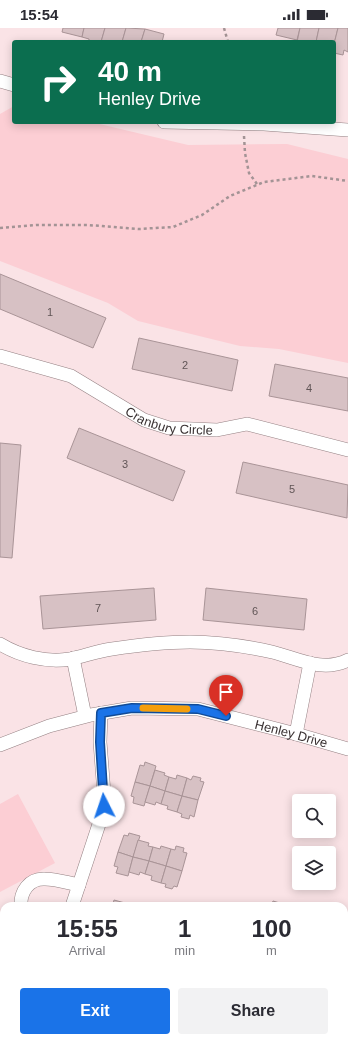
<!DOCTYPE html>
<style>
:root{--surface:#fff;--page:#f2f2f3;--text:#2b2b33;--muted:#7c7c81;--accent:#1a73e8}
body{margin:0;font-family:Arial,sans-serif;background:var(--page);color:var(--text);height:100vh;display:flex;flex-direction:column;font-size:15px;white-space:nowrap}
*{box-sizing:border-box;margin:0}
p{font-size:13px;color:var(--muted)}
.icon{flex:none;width:22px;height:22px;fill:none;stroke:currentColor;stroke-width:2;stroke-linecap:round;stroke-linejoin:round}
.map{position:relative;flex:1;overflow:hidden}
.panel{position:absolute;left:0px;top:874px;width:348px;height:140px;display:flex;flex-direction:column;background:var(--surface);border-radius:12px 12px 0 0;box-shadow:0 2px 10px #0003}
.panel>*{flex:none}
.banner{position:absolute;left:12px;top:12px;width:324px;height:84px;border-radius:4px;box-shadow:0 2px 10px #0003;background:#0b6e4f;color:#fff;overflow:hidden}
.fabs{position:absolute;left:292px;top:766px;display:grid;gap:8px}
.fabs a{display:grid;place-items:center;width:44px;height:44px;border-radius:4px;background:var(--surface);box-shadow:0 2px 10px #0003;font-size:20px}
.pin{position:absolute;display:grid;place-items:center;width:34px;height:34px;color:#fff;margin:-41px -17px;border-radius:50% 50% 50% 0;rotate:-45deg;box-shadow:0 0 4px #0007}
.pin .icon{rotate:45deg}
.me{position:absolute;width:44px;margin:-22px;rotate:356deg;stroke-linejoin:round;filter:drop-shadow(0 0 3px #0008)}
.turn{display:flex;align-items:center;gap:14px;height:84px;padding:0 20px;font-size:18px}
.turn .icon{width:52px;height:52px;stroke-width:2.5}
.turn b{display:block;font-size:28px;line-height:34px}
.eta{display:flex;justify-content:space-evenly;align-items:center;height:68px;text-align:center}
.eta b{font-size:24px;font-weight:600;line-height:28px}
.action{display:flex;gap:8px;margin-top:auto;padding:8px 20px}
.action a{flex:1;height:46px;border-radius:4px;background:var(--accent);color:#fff;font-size:16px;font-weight:600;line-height:46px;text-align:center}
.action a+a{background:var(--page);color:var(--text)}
.status{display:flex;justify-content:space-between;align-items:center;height:28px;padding:0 20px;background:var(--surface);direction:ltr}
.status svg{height:11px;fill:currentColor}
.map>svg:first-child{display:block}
</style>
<div class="status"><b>15:54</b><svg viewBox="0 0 49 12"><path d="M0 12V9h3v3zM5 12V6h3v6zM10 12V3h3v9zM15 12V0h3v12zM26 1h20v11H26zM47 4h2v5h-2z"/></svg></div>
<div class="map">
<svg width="348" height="1014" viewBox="0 0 348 1014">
<rect width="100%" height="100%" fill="#fae3e6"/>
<g fill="#fcced4">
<polygon points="14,78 14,94 91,94 188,117 287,116 348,131 348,335 279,321 240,318 138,293 108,275 0,233 0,86"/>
<polygon points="18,766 55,835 0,864 0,776"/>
</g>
<polygon fill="#d994a0" points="170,1010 290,1010 287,1014 168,1014"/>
<g fill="#d7c1c4" stroke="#a99497">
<polygon points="63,0 84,0 82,9 62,4"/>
<polygon points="84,0 105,0 101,14 89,14 89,11 82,9"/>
<polygon points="105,0 126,0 122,14 101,14"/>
<polygon points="126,0 145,1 141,14 122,14"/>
<polygon points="278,0 300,0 297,12 276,7"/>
<polygon points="300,0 319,0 316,14 297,14"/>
<polygon points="319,0 338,0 334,16 334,14 316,14"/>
<polygon points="338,0 348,0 348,24 344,22 343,27 334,25 334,16"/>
<polygon points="145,1 164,6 162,14 141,14"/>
<polygon points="0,246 106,290 93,320 0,281"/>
<polygon points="139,310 238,332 232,363 132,341"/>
<polygon points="275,336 348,350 348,383 269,368"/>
<polygon points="79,400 185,443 173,473 67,430"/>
<polygon points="0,415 21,417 12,530 0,529"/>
<polygon points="243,434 348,457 347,490 236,465"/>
<polygon points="154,560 156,592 43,601 40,568"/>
<polygon points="206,560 307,571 304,602 203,592"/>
<polygon points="145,734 156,738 150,758 135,754 140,737 144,738"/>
<polygon points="155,742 165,745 164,747 169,749 165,763 150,758"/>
<polygon points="177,747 187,750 182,768 165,763 169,749 176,751"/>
<polygon points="193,748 201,750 200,753 204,754 198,772 182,768 187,750 191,752"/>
<polygon points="135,754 150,758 144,778 133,775 134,769 131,768"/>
<polygon points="150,758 165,763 161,776 156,774 155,777 145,774"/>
<polygon points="165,763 182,768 177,784 167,781 168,778 161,776"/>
<polygon points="182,768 198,772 194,789 190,787 189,791 181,789 182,786 177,784"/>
<polygon points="129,805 140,808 133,829 118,824 124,807 128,808"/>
<polygon points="138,812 149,815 148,818 153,819 149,833 133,829"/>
<polygon points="161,818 171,821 166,838 149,833 153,819 160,821"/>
<polygon points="176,818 184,820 183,824 187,825 182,843 166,838 171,821 175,822"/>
<polygon points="118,824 133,829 128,848 116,845 118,839 114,838"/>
<polygon points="133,829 149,833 145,846 140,844 139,847 129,844"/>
<polygon points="149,833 166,838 161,855 151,852 152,848 145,846"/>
<polygon points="166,838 182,843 177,859 174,858 172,861 165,859 166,856 161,855"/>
<polygon points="114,872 125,875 124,878 108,878 109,875 113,876"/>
<polygon points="273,873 290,878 271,878"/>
<polygon points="0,1004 4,1004 4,1010 12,1010 12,1014 0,1014"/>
<rect x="12" y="1010" width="22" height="4"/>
</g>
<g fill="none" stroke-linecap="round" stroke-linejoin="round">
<g stroke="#948083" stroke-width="14">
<g id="minor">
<polyline points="0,53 14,57"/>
<polyline points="164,94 264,96 348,102"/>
<path id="s1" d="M0,328l71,20 73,44 25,8 48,2 30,-6 101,26"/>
<path d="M0,616c20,12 46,19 70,15 14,-3 28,-8 42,-10 26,-4 52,-7 78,-7 27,0 55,4 82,10 25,6 50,21 76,8"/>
<polyline points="73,630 85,688"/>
<polyline points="296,706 310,635"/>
<path id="s2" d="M0,717l49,-19 42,-11 41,-7 66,1 98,25 52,15"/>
<path d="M21,878c-1,-14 8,-28 24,-27 11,0 23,4 34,6"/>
<polyline points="72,878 105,778 100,714 101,685"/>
<polyline points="0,915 4,913"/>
<polyline points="0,967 4,967"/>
</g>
</g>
<g stroke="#948083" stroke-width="19">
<g id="secondary">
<polyline points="344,941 348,924"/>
<polyline points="326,1014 327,1010"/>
</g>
</g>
<g stroke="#a39395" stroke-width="2.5" stroke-dasharray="3 3" stroke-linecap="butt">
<polyline points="224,0 228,14"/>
<polyline points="244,108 245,125 249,145 257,156"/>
<polyline points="0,200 37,197 88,197 139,201 173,199 202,187 230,168 264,154 312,148 348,153"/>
</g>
<use href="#minor" stroke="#fff" stroke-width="13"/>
<use href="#secondary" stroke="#facfda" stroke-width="18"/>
</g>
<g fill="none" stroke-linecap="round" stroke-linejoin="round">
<g stroke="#114b97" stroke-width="10">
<polyline id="route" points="104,778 100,714 101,685 132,680 198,681 226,688"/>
</g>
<use href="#route" stroke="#1a73e8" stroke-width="7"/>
<polyline stroke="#f59e0b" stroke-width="7" points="143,680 187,681"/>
</g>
<g text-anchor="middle" stroke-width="3" stroke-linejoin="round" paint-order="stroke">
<g font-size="11" fill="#605556">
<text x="50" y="288">1</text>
<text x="185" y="341">2</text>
<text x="309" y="364">4</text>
<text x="125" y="440">3</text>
<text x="292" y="465">5</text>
<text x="98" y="584">7</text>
<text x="255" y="587">6</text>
</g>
<g font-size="13" fill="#393132" stroke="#fae3e6">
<text dy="5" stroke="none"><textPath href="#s1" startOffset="184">Cranbury Circle</textPath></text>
<text dy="5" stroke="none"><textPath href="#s2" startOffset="300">Henley Drive</textPath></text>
</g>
</g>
</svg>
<div class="fabs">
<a><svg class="icon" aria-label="search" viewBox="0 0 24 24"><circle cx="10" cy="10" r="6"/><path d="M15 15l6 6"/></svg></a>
<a><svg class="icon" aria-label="layers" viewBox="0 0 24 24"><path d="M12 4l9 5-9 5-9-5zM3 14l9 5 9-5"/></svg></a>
</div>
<div class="pin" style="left:226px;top:688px;background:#d93025"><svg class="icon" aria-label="arrive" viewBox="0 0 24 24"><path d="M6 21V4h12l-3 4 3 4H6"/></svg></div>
<svg class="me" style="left:104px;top:778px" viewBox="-20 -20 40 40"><circle r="19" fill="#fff"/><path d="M0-13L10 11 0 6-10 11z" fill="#1a73e8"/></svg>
<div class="banner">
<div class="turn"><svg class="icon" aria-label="right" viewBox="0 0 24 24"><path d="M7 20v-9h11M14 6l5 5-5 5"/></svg><div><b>40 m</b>Henley Drive</div></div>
</div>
<section class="panel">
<div class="eta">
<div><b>15:55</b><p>Arrival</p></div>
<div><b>1</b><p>min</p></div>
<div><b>100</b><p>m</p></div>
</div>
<div class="action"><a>Exit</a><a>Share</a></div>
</section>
</div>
